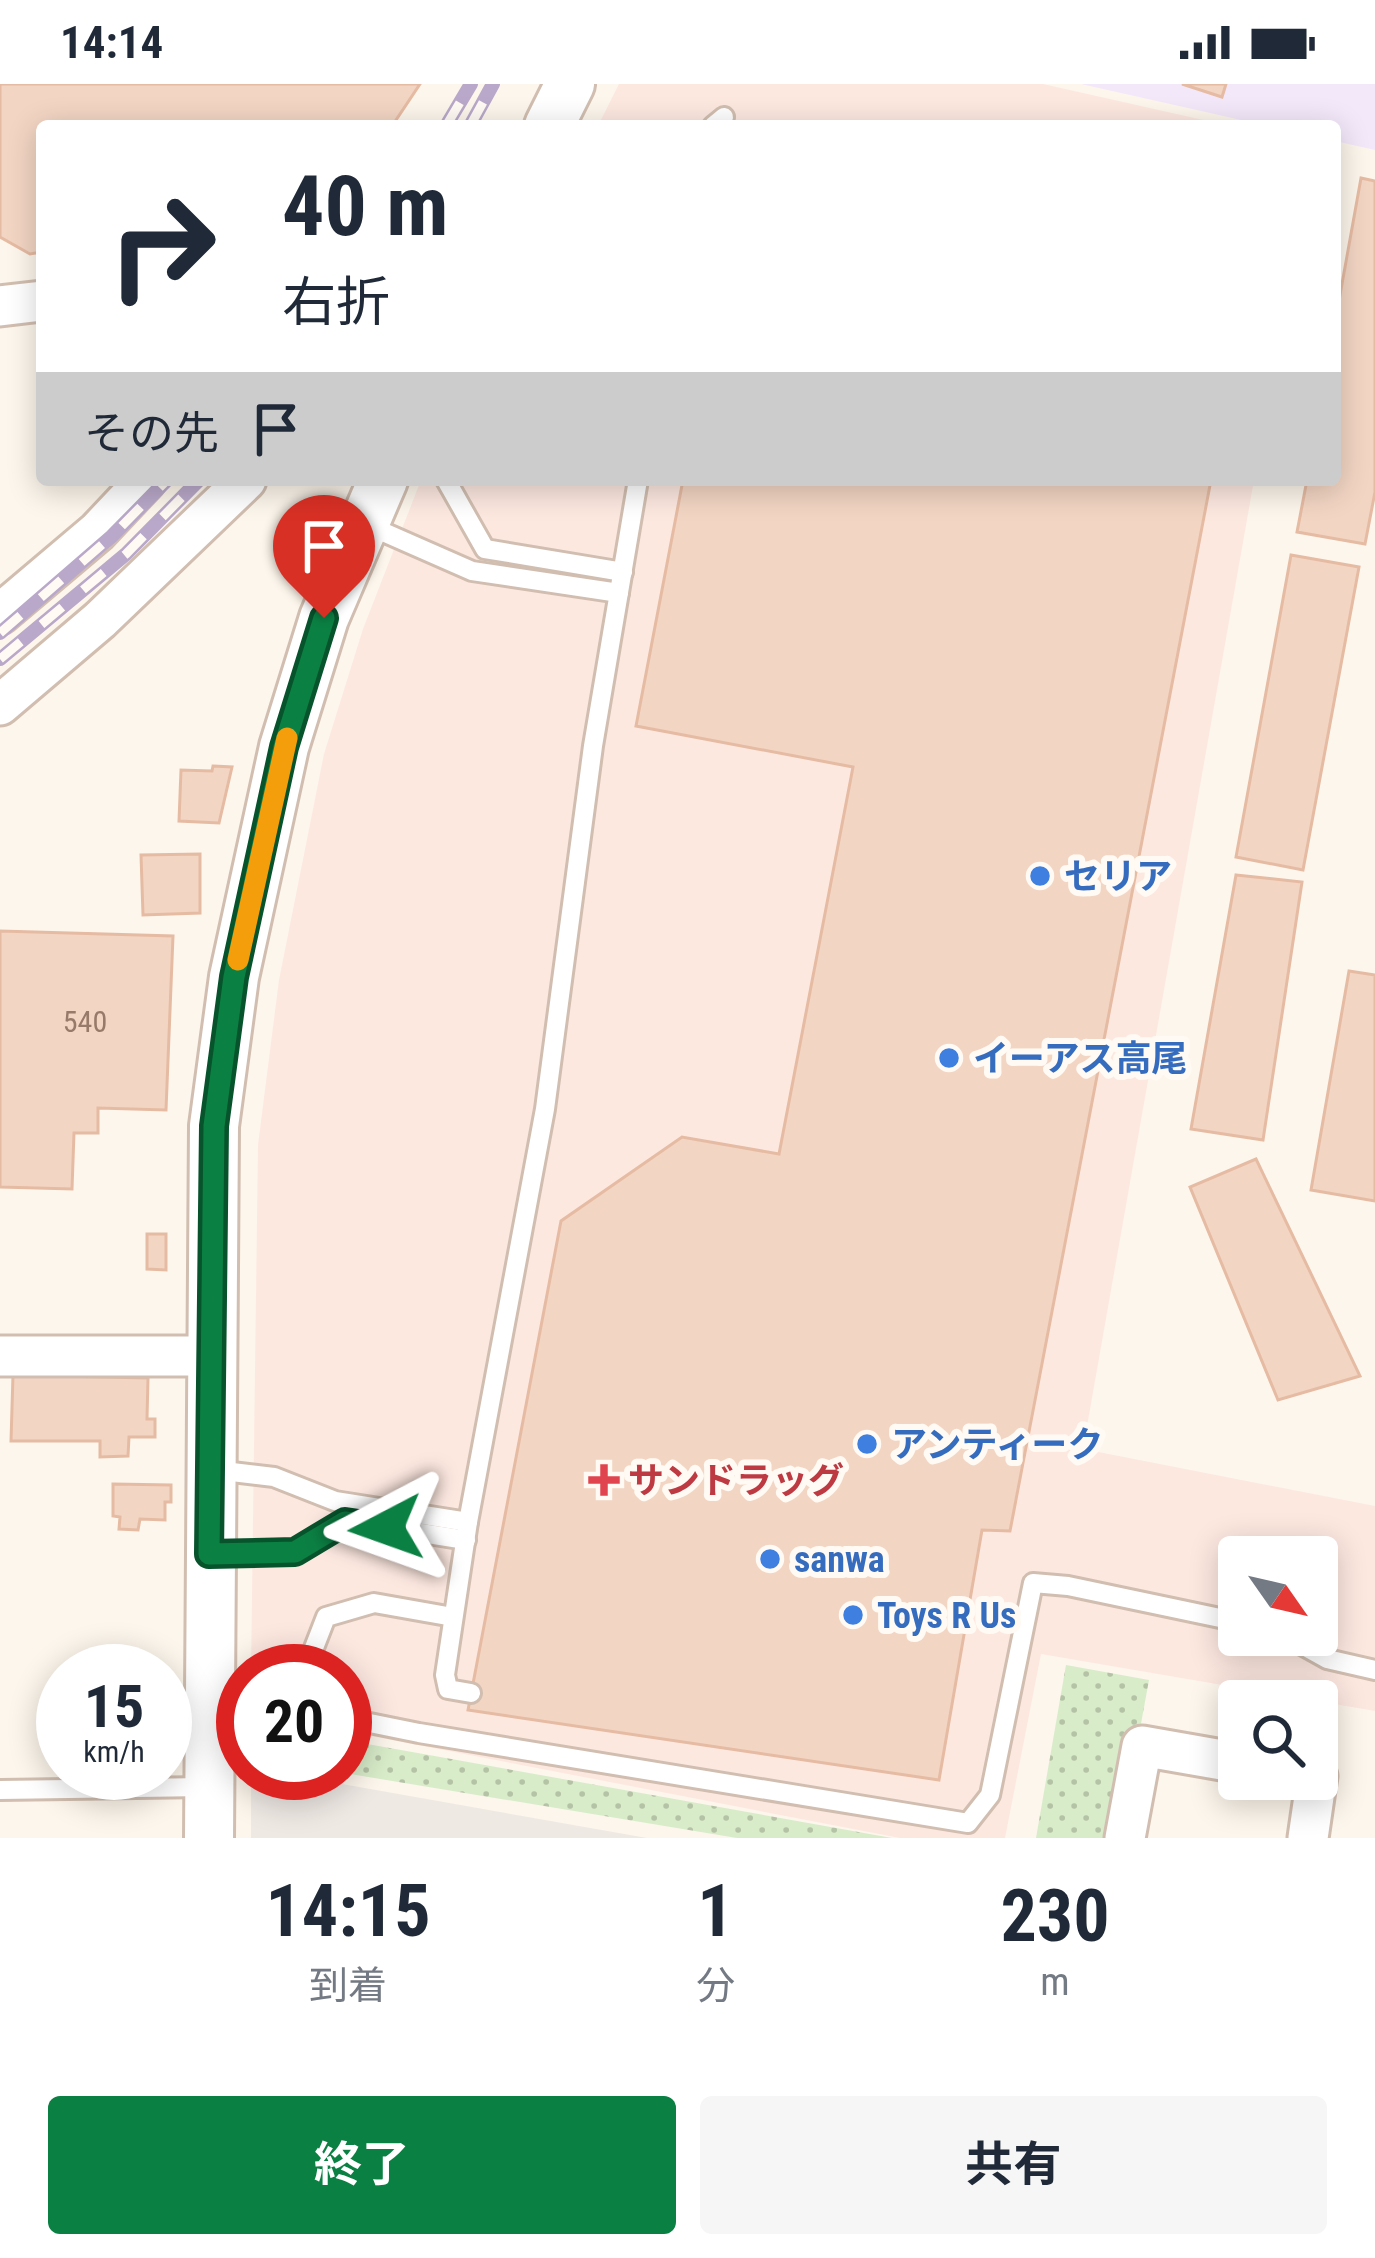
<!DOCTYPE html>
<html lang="ja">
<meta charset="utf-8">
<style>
:root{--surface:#fff;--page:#f6f6f7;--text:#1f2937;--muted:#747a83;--accent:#0b8043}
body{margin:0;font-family:"Roboto Condensed","Noto Sans JP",sans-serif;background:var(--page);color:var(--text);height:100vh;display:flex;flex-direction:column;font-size:45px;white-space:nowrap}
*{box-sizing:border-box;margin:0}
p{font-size:39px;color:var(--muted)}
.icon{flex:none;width:66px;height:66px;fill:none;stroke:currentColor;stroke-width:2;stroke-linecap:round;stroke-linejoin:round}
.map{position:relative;height:1754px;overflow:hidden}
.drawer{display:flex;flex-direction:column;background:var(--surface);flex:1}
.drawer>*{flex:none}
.top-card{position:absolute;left:36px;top:36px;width:1305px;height:366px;border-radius:12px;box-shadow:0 6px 30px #0003;background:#fff;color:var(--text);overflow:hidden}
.needle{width:78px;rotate:124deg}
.tools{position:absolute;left:1218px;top:1452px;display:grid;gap:24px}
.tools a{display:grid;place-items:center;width:120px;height:120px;border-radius:12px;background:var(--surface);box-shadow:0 6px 30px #0003;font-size:60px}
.speed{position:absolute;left:36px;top:1560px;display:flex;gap:24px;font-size:60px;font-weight:700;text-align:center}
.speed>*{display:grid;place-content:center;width:156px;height:156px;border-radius:50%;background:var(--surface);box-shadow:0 6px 30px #0003;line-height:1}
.speed small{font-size:30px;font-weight:400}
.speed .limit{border:18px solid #d22;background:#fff;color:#111}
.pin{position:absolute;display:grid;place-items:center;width:102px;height:102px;color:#fff;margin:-123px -51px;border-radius:50% 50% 50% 0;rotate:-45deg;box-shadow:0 0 12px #0007}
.pin .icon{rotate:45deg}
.me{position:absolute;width:132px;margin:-66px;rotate:266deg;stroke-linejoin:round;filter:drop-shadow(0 0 9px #0008)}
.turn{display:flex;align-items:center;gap:42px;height:252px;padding:0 48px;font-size:54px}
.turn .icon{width:156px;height:156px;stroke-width:2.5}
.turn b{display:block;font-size:84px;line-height:102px}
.then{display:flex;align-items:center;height:114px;padding:0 48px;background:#0003;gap:24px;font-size:45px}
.eta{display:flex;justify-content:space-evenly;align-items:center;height:204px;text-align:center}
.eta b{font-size:72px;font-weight:700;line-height:84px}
.button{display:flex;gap:24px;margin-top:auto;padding:24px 48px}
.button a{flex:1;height:138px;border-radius:12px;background:var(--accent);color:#fff;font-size:48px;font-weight:700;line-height:138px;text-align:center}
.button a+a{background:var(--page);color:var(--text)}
.status{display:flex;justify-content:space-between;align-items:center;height:84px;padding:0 60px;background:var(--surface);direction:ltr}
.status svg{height:33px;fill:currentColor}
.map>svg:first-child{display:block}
</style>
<div class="status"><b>14:14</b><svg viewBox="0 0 49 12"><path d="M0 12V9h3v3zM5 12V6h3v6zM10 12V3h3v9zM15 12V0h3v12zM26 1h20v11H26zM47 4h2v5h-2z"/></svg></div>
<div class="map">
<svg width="1375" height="1754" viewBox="0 0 1375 1754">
<defs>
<pattern id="park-dots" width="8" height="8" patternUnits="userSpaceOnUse" patternTransform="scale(3)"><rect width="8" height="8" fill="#d8ecc9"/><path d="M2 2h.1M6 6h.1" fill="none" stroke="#b4c2a5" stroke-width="1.8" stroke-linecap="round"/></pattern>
</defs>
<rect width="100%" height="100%" fill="#fdf6ec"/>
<g fill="#fde8e0" fill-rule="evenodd">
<polygon points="619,0 1043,0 1230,42 598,42"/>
<path d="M421,396h833l-171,969 292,57v205l-334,-57 -36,184h-105l-555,-107v-60h-94l7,-526 21,-165 45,-226 39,-125zM1239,1473h78v78h-78z"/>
</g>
<polygon fill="#efe9e4" points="251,1689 280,1689 647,1754 251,1754"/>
<polygon fill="#f3e8fa" points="1081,0 1375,0 1375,66 1335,57 1335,42 1268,42"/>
<g fill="url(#park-dots)">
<polygon points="1066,1581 1149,1596 1120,1754 1036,1754"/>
<polygon points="345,1656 892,1754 737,1754 344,1689"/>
</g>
<g fill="#f3d5c3" stroke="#e6bba3" stroke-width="3">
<polygon points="0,0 420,0 392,42 42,42 42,168 30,170 0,153"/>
<polygon points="1182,0 1226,0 1222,13"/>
<polygon points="1361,94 1375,97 1375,408 1365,460 1297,448 1307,396 1335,396 1335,239"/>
<polygon points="683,396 1211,396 1010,1447 982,1446 939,1696 468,1626 561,1137 682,1053 779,1070 853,683 636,642"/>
<polygon points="1291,471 1359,483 1303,786 1236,773"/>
<polygon points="213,682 232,683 219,739 179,737 181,686 212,687"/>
<polygon points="200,770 200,829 143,831 141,771"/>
<polygon points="1236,791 1302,798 1263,1056 1191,1045"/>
<polygon points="0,847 173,852 166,1026 98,1024 98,1049 74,1049 72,1105 0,1103"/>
<polygon points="1349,887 1375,891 1375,1117 1311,1106"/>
<polygon points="1256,1075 1360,1292 1278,1316 1190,1103"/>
<polygon points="147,1150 166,1150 166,1186 147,1185"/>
<polygon points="13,1291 148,1294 147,1335 155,1335 155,1353 129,1353 128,1372 100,1373 100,1357 11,1357"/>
<polygon points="113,1400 171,1401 171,1418 165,1418 165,1436 140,1435 138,1446 119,1445 120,1433 113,1432"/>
</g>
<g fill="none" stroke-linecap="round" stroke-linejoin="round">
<g stroke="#d1beb0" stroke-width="24">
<g id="service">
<polyline points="713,42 724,33"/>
<polyline points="446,396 485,465 623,488"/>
<polyline points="365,440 472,487 619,509"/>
<polyline points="215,1386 274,1393 335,1417 468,1438"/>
<polyline points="212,1470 295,1468 345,1437 466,1456"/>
<polyline points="1284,1551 1327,1575 1375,1586"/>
<polyline points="305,1587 326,1533 374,1519 453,1533"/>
<polyline points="471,1609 448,1605 445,1591 468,1438 545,1025 593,662 638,396"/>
<polyline points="345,1634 419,1649 968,1739 990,1711 1033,1499 1068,1502 1239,1538"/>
<polyline points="0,1706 205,1703"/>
</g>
</g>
<g stroke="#d1beb0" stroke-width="45">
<g id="minor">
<polyline points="0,222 42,217"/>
<polyline points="0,530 97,448 146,396"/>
<polyline points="0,621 100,536 246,396"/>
<polyline points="0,1272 210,1272"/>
<polyline points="1125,1754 1142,1662 1239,1679"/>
<polyline points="1308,1754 1317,1692"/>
</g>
</g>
<g stroke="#d1beb0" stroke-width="54">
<g id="tertiary">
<polyline points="549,42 570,0"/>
<polyline points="209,1754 214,1042 234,893 284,663 324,534 383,396"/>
</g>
</g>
<use href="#service" stroke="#fff" stroke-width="18"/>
<use href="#minor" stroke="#fff" stroke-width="39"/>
<use href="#tertiary" stroke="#fff" stroke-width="48"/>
<g stroke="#b9a8c9" stroke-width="14">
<g id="rail">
<polyline points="446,42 471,0"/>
<polyline points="470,42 493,0"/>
<polyline points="0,549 112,452 167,396"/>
<polyline points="0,575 126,470 199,396"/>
</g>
</g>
<use href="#rail" stroke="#fffaf3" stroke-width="9" stroke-dasharray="27" stroke-linecap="butt"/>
</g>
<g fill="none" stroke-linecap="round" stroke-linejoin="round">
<g stroke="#07532c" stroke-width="30">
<polyline id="route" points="324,534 284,663 234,893 214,1042 209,1470 295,1468 345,1438 386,1444"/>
</g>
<use href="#route" stroke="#0b8043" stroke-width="21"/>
<polyline stroke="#f59e0b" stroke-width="21" points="238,876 287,654"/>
</g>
<g fill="#3f7fe0" stroke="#fffaf3" stroke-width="4.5">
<circle cx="1040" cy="792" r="12"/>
<circle cx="949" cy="974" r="12"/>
<circle cx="867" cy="1360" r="12"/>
<circle cx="770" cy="1475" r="12"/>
<circle cx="853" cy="1531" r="12"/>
</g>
<path fill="#e0444e" stroke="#fffaf3" stroke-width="4.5" d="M598 1378h12v12h12v12h-12v12h-12v-12h-12v-12h12z"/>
<g text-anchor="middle" stroke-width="12" stroke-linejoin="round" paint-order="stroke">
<g font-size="30" fill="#987a6a">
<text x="85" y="948">540</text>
</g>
<g font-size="36" font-weight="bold" fill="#366cbe" stroke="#fffaf3" text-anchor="start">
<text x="1064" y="805">セリア</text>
<text x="973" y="987">イーアス高尾</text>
<text x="891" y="1373">アンティーク</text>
<text x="794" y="1488">sanwa</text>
<text x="877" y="1544">Toys R Us</text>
</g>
<g font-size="36" font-weight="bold" fill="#be3a42" stroke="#fffaf3" text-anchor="start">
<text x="628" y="1409">サンドラッグ</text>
</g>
</g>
</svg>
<div class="tools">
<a><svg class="needle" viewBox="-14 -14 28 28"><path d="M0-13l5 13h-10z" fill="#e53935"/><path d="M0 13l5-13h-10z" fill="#747a83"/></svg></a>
<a><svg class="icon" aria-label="search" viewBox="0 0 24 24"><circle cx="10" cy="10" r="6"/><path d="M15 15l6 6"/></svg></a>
</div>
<div class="speed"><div>15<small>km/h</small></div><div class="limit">20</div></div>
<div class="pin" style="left:324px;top:534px;background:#d93025"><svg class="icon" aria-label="arrive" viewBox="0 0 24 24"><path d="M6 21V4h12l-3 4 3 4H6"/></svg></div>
<svg class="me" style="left:386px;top:1444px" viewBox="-20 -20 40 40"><path d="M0-17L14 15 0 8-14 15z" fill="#0b8043" stroke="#fff" stroke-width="4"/></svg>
<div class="top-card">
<div class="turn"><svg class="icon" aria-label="right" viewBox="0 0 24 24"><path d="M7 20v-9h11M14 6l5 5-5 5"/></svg><div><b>40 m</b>右折</div></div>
<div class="then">その先<svg class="icon" aria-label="arrive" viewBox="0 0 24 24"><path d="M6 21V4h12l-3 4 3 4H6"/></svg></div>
</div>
</div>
<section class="drawer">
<div class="eta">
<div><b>14:15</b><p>到着</p></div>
<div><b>1</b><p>分</p></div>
<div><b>230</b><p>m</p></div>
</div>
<div class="button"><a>終了</a><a>共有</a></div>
</section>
